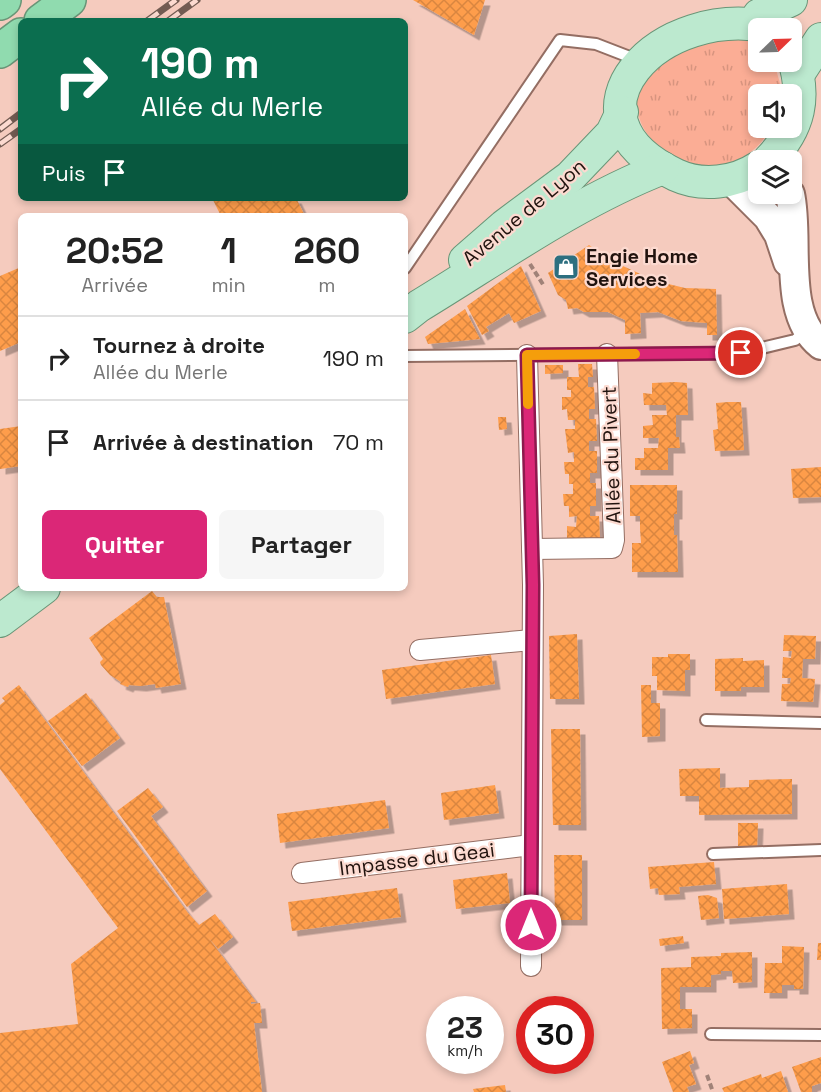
<!DOCTYPE html>
<html lang="fr">
<meta charset="utf-8">
<style>
:root{--surface:#fff;--page:#f6f6f6;--text:#222;--muted:#767676;--line:#e0e0e0;--accent:#db2777}
body{margin:0;font-family:"Space Grotesk",sans-serif;background:var(--page);color:var(--text);height:100vh;display:flex;flex-direction:column;font-size:22px;white-space:nowrap}
*{box-sizing:border-box;margin:0}
p{font-size:20px;color:var(--muted)}
.icon{flex:none;width:33px;height:33px;fill:none;stroke:currentColor;stroke-width:2;stroke-linecap:round;stroke-linejoin:round}
.map{position:relative;flex:1;overflow:hidden}
.details{position:absolute;left:18px;top:213px;width:390px;height:378px;display:flex;flex-direction:column;background:var(--surface);border-radius:9px;box-shadow:0 3px 9px #0003}
.details>*{flex:none}
.hud{position:absolute;left:18px;top:18px;width:390px;height:183px;border-radius:9px;box-shadow:0 3px 9px #0003;background:#0b6e4f;color:#fff;overflow:hidden}
.needle{width:39px;rotate:67deg}
.fabs{position:absolute;left:748px;top:18px;display:grid;gap:12px}
.fabs a{display:grid;place-items:center;width:54px;height:54px;border-radius:9px;background:var(--surface);box-shadow:0 3px 9px #0003;font-size:30px}
.speed{position:absolute;left:426px;top:996px;display:flex;gap:12px;font-size:30px;font-weight:700;text-align:center}
.speed>*{display:grid;place-content:center;width:78px;height:78px;border-radius:50%;background:var(--surface);box-shadow:0 3px 9px #0003;line-height:1}
.speed small{font-size:15px;font-weight:400}
.speed .limit{border:9px solid #d22;background:#fff;color:#111}
.pin{position:absolute;display:grid;place-items:center;width:51px;height:51px;color:#fff;margin:-26px;border:3px solid #fff;border-radius:50%;box-shadow:0 2px 6px #0007}
.me{position:absolute;width:66px;margin:-33px;rotate:0deg;stroke-linejoin:round;filter:drop-shadow(0 0 4px #0008)}
.turn{display:flex;align-items:center;gap:21px;height:126px;padding:0 24px;font-size:27px}
.turn .icon{width:78px;height:78px;stroke-width:2.5}
.turn b{display:block;font-size:42px;line-height:51px}
.then{display:flex;align-items:center;height:57px;padding:0 24px;background:#0003;gap:12px;font-size:22px}
.eta{display:flex;justify-content:space-evenly;align-items:center;height:102px;text-align:center}
.eta b{font-size:36px;font-weight:800;line-height:42px}
.action{display:flex;gap:12px;margin-top:auto;padding:12px 24px}
.action a{flex:1;height:69px;border-radius:9px;background:var(--accent);color:#fff;font-size:24px;font-weight:800;line-height:69px;text-align:center}
.action a+a{background:var(--page);color:var(--text)}
ul{padding:0;list-style:none}
li{display:flex;align-items:center;gap:18px;height:84px;padding:0 24px;border-top:2px solid var(--line)}
li div{flex:1}
li b{display:block;font-size:22px}
li em{font-style:normal}
.map>svg:first-child{display:block}
</style>
<div class="map">
<svg width="821" height="1092" viewBox="0 0 821 1092">
<defs>
<pattern id="grass-tufts" width="24" height="20" patternUnits="userSpaceOnUse" patternTransform="scale(1.5)"><rect width="24" height="20" fill="#fbad95"/><path d="M3 7l-1-3M5 7V3M7 7l1-3M15 17l-1-3M17 17v-4M19 17l1-3" fill="none" stroke="#d7947f"/></pattern>
<pattern id="building-cross-hatch" width="8" height="8" patternUnits="userSpaceOnUse" patternTransform="scale(1.5)"><rect width="8" height="8" fill="#fe9d4b"/><path d="M0 0l8 8M0 8l8-8" fill="none" stroke="#d98640"/></pattern>
<filter id="shadow"><feDropShadow dx="5.5" dy="5.5" stdDeviation="0" flood-color="#0004"/></filter>
</defs>
<rect width="100%" height="100%" fill="#f5cbbe"/>
<path fill="url(#grass-tufts)" d="M661,36l98,5v21h15l7,25v7h-22v34h13c-7,10 -14,19 -24,26 -35,24 -83,9 -104,-25 -9,-16 -10,-41 -6,-59 3,-11 16,-24 23,-34z"/>
<g fill="url(#building-cross-hatch)" filter="url(#shadow)">
<polygon points="413,0 485,0 474,35"/>
<polygon points="212,198 296,198 305,216 221,216"/>
<polygon points="589,245 614,262 656,281 685,288 716,289 717,335 707,335 707,323 681,321 658,312 640,313 641,333 625,334 625,320 608,312 584,312 577,308 568,309 566,300 558,295 548,273"/>
<polygon points="521,266 541,311 514,323 509,313 486,327 489,331 482,335 467,306"/>
<polygon points="21,267 21,342 0,351 0,276"/>
<polygon points="465,309 480,339 428,344 425,337"/>
<polygon points="578,364 592,364 593,377 588,377 588,387 594,387 595,409 589,409 589,419 596,419 597,441 589,441 589,451 597,451 597,473 590,473 590,483 596,483 596,506 590,506 590,516 599,516 600,538 567,538 567,526 576,527 577,516 569,517 569,506 564,506 563,494 573,494 573,484 569,484 569,474 565,474 564,462 574,462 574,452 568,453 565,429 575,429 575,420 568,420 567,409 562,410 562,397 571,397 571,390 567,390 567,377 579,377"/>
<polygon points="545,365 563,365 563,373 545,374"/>
<polygon points="676,382 687,383 688,415 676,415 676,437 679,437 680,448 668,448 668,470 635,470 635,458 644,458 644,448 658,448 659,438 643,438 643,426 653,425 652,415 667,415 666,405 644,405 643,393 652,394 652,383"/>
<polygon points="728,402 741,402 744,450 715,451 713,430 718,429 716,403"/>
<polygon points="498,417 506,417 507,429 499,430"/>
<polygon points="21,426 21,466 0,469 0,429"/>
<polygon points="821,467 821,497 793,498 791,469"/>
<polygon points="630,485 677,485 677,514 674,514 674,535 677,535 678,572 632,572 632,543 641,543 640,529 640,516 630,516"/>
<polygon points="152,591 157,597 164,597 181,684 156,688 155,684 141,686 129,685 128,687 120,684 121,682 110,675 101,665 100,662 103,659 89,638"/>
<polygon points="577,634 579,699 550,699 549,636"/>
<polygon points="784,635 816,636 815,659 803,659 802,678 815,679 813,702 781,701 782,684 790,684 791,678 782,678 783,657 791,658 792,651 783,651"/>
<polygon points="668,654 690,654 690,670 685,670 685,691 657,690 657,676 652,676 652,657 668,657"/>
<polygon points="491,655 495,684 386,699 382,670"/>
<polygon points="743,658 743,661 764,660 764,687 741,687 741,691 715,691 715,659"/>
<polygon points="19,685 188,913 199,925 215,914 233,937 218,949 208,937 256,1002 251,1002 251,1004 260,1003 262,1023 254,1023 262,1092 0,1092 0,1033 78,1024 71,964 118,928 0,769 0,705 5,701 2,698"/>
<polygon points="641,685 651,685 651,703 660,703 660,736 642,737"/>
<polygon points="86,693 120,738 82,766 48,721"/>
<polygon points="551,729 580,729 581,825 553,825"/>
<polygon points="720,768 720,788 749,787 749,780 792,779 792,814 699,815 699,796 680,796 679,769"/>
<polygon points="495,785 499,813 444,820 441,793"/>
<polygon points="148,788 163,807 151,816 207,891 187,907 117,811"/>
<polygon points="385,800 389,828 280,843 277,814"/>
<polygon points="738,823 758,823 757,849 738,849"/>
<polygon points="554,855 582,855 582,920 555,920"/>
<polygon points="714,862 716,884 679,887 680,894 659,895 658,888 650,889 648,867"/>
<polygon points="507,873 510,903 456,909 453,880"/>
<polygon points="787,884 789,914 724,919 722,889"/>
<polygon points="397,888 401,917 292,931 288,902"/>
<polygon points="708,895 717,898 719,918 701,920 698,896"/>
<polygon points="683,936 684,943 660,946 659,939"/>
<polygon points="818,943 821,943 821,960 817,960"/>
<polygon points="782,946 804,947 803,989 794,989 794,985 782,985 782,993 764,993 765,963 782,963"/>
<polygon points="752,952 752,982 733,983 732,971 721,971 721,974 711,975 711,987 680,987 680,1009 692,1009 692,1028 662,1029 661,968 691,967 691,957 721,956 721,953"/>
<polygon points="690,1051 694,1063 689,1065 696,1084 687,1087 689,1092 673,1092 662,1062"/>
<polygon points="821,1057 821,1083 812,1086 812,1092 801,1092 792,1067"/>
<polygon points="781,1071 788,1092 724,1092 722,1088 761,1074 762,1078"/>
<polygon points="505,1085 506,1092 474,1092 473,1089"/>
</g>
<g fill="none" stroke-linecap="round" stroke-linejoin="round">
<g stroke="#946e63" stroke-width="14">
<g id="lane">
<polyline points="405,268 560,40 596,44 627,56"/>
<polyline points="405,356 741,353 795,340 807,331"/>
<polyline points="706,720 821,723"/>
<polyline points="713,854 821,850"/>
<polyline points="711,1034 821,1035"/>
</g>
</g>
<g stroke="#946e63" stroke-width="22">
<g id="street">
<polyline points="527,355 533,585 531,966"/>
<polyline points="532,549 612,548 614,540 607,354"/>
<polyline points="420,650 532,640"/>
<polyline points="302,873 531,845"/>
</g>
</g>
<g stroke="#946e63" stroke-width="32">
<g id="secondary">
<polyline points="731,180 768,217 779,235 788,262"/>
<path d="M790,194c10,44 -9,120 31,151"/>
</g>
</g>
<g stroke="#699577" stroke-width="34">
<g id="primary">
<polyline points="759,15 791,0"/>
<polyline points="799,73 821,39"/>
<path d="M769,160c31,-32 38,-63 23,-106"/>
<path d="M759,167c-24,16 -57,20 -83,8 -126,-59 -16,-175 98,-147"/>
<polyline points="465,260 504,226 570,177 612,133 622,112"/>
<path d="M405,317l14,-11c79,-48 157,-104 244,-138"/>
<polyline points="0,621 44,588"/>
</g>
</g>
<g stroke="#699577" stroke-width="36">
<g id="highway">
<polyline points="0,3 4,0"/>
<polyline points="41,21 69,0"/>
<polyline points="0,51 21,35"/>
</g>
</g>
<g stroke="#a08278" stroke-width="4" stroke-dasharray="6 3" stroke-linecap="butt">
<polyline points="530,264 544,286"/>
<polyline points="707,1075 713,1092"/>
</g>
<use href="#lane" stroke="#fff" stroke-width="10"/>
<use href="#street" stroke="#fff" stroke-width="20"/>
<use href="#secondary" stroke="#fff" stroke-width="28"/>
<use href="#primary" stroke="#bce9cf" stroke-width="32"/>
<use href="#highway" stroke="#90dbaf" stroke-width="33"/>
<g stroke="#735b52" stroke-width="7">
<g id="rail">
<polyline points="147,21 176,0"/>
<polyline points="168,21 197,0"/>
<polyline points="0,129 21,113"/>
<polyline points="0,144 21,129"/>
</g>
</g>
<use href="#rail" stroke="#fcdad0" stroke-width="4.5" stroke-dasharray="14" stroke-linecap="butt"/>
</g>
<g fill="none" stroke-linecap="round" stroke-linejoin="round">
<g stroke="#8e194d" stroke-width="15">
<polyline id="route" points="531,925 533,585 527,355 741,353"/>
</g>
<use href="#route" stroke="#db2777" stroke-width="10"/>
<polyline stroke="#f59e0b" stroke-width="10" points="528,404 527,355 635,354"/>
</g>
<defs>
<g id="shop-square" transform="scale(1.35)"><rect x="-9" y="-9" width="18" height="18" rx="4" fill="#2c6f80" stroke="#fcdad0"/><path d="M-5-2.5h2.3a2.7 3.5 0 0 1 5.4 0H5L5.5 6h-11ZM-1.5-2.5h3a1.5 2.3 0 0 0-3 0Z" fill="#fff"/></g>
</defs>
<g fill-rule="evenodd">
<use href="#shop-square" x="566" y="267"/>
</g>
<g text-anchor="middle" stroke-width="4.5" stroke-linejoin="round" paint-order="stroke">
<g font-size="20" fill="#21130e" stroke="#fcdad0">
<text transform="translate(524 212) rotate(-40)" y="7">Avenue de Lyon</text>
<text transform="translate(611 455) rotate(-92)" y="7">Allée du Pivert</text>
<text transform="translate(417 859) rotate(-7)" y="7">Impasse du Geai</text>
</g>
<g font-size="20" font-weight="bold" fill="#21130e" stroke="#fcdad0" text-anchor="start">
<text x="586" y="263">Engie Home<tspan x="586" dy="23">Services</tspan></text>
</g>
</g>
</svg>
<div class="fabs">
<a><svg class="needle" viewBox="-14 -14 28 28"><path d="M0-13l5 13h-10z" fill="#e53935"/><path d="M0 13l5-13h-10z" fill="#767676"/></svg></a>
<a><svg class="icon" aria-label="sound" viewBox="0 0 24 24"><path d="M4 9h4l5-4v14l-5-4H4zM17 9q2 3 0 6"/></svg></a>
<a><svg class="icon" aria-label="layers" viewBox="0 0 24 24"><path d="M12 4l9 5-9 5-9-5zM3 14l9 5 9-5"/></svg></a>
</div>
<div class="speed"><div>23<small>km/h</small></div><div class="limit">30</div></div>
<div class="pin" style="left:741px;top:353px;background:#d93025"><svg class="icon" aria-label="arrive" viewBox="0 0 24 24"><path d="M6 21V4h12l-3 4 3 4H6"/></svg></div>
<svg class="me" style="left:531px;top:925px" viewBox="-20 -20 40 40"><circle r="17" fill="#db2777" stroke="#fff" stroke-width="3"/><path d="M0-11L8 9 0 5-8 9z" fill="#fff"/></svg>
<div class="hud">
<div class="turn"><svg class="icon" aria-label="right" viewBox="0 0 24 24"><path d="M7 20v-9h11M14 6l5 5-5 5"/></svg><div><b>190 m</b>Allée du Merle</div></div>
<div class="then">Puis<svg class="icon" aria-label="arrive" viewBox="0 0 24 24"><path d="M6 21V4h12l-3 4 3 4H6"/></svg></div>
</div>
<section class="details">
<div class="eta">
<div><b>20:52</b><p>Arrivée</p></div>
<div><b>1</b><p>min</p></div>
<div><b>260</b><p>m</p></div>
</div>
<ul>
<li><svg class="icon" aria-label="right" viewBox="0 0 24 24"><path d="M7 20v-9h11M14 6l5 5-5 5"/></svg><div><b>Tournez à droite</b><p>Allée du Merle</p></div><em>190 m</em></li>
<li><svg class="icon" aria-label="arrive" viewBox="0 0 24 24"><path d="M6 21V4h12l-3 4 3 4H6"/></svg><div><b>Arrivée à destination</b></div><em>70 m</em></li>
</ul>
<div class="action"><a>Quitter</a><a>Partager</a></div>
</section>
</div>
